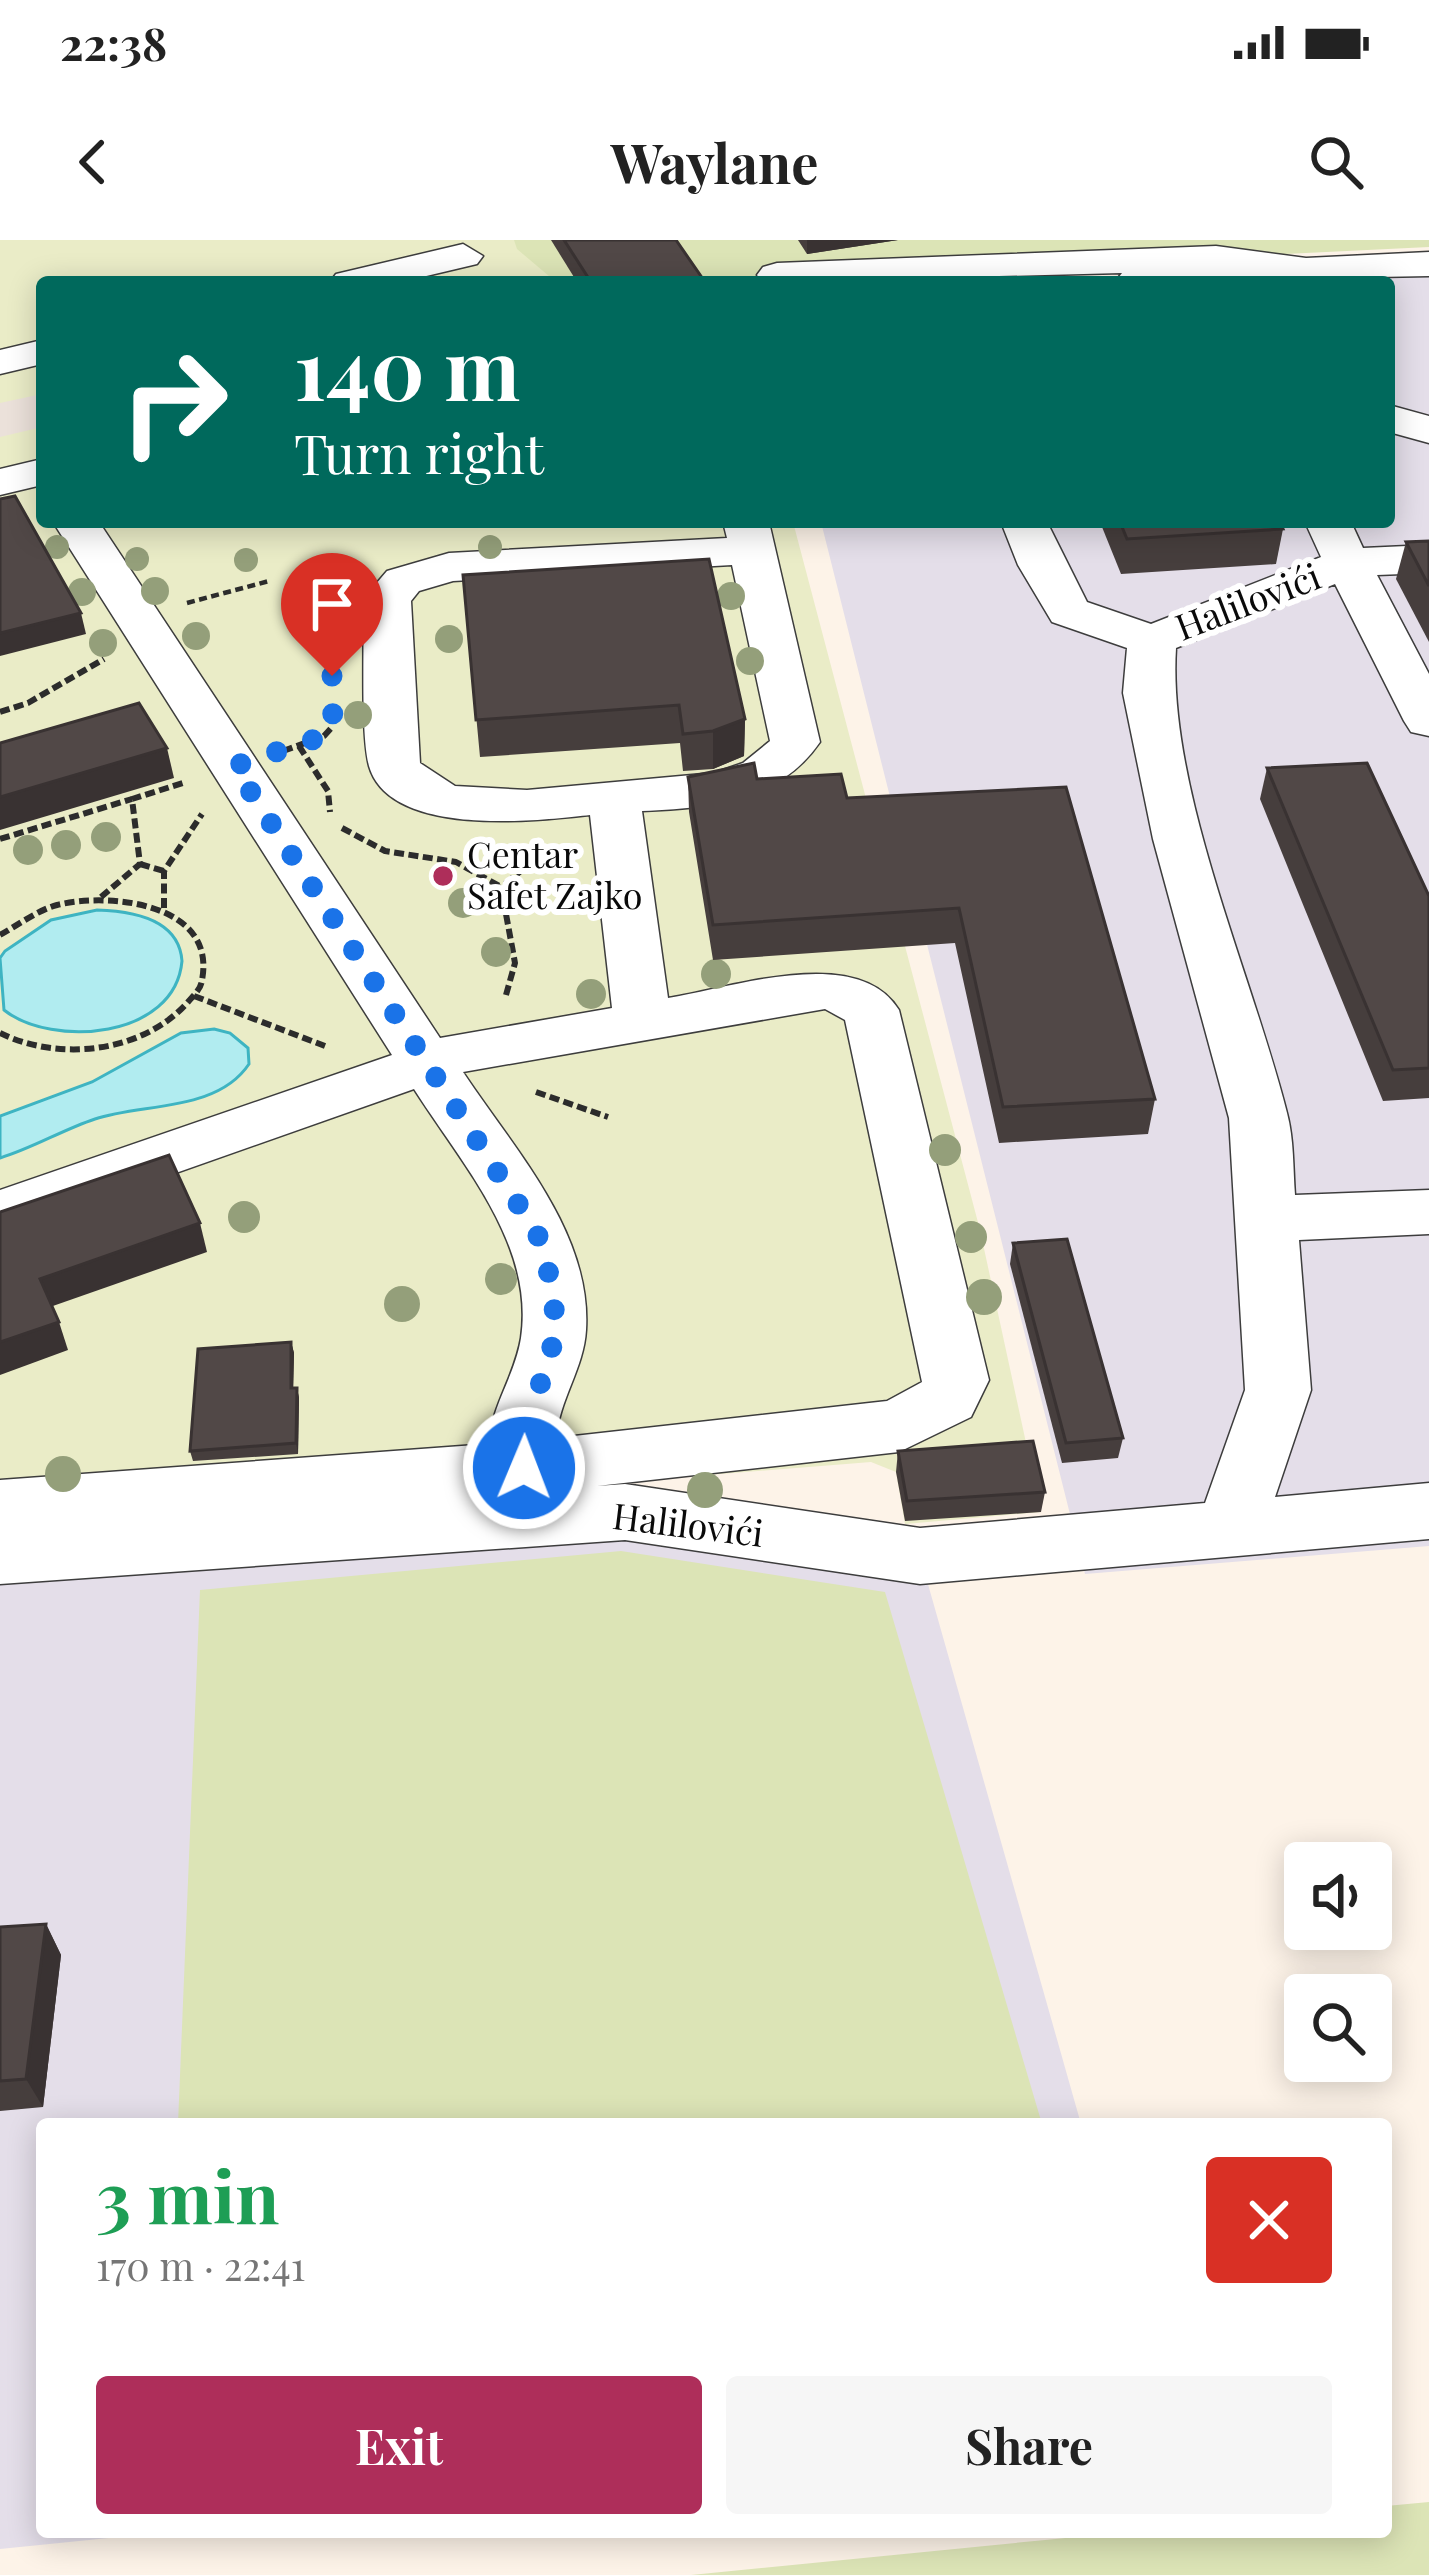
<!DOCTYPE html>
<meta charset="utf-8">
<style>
:root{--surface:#fff;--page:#f6f6f6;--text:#222;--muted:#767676;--accent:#ae2e5a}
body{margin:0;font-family:"Playfair Display",serif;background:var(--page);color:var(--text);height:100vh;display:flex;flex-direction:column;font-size:45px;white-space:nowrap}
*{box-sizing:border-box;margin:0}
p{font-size:39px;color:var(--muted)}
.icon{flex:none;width:66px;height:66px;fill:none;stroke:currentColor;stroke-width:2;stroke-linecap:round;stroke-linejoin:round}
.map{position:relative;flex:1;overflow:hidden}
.sheet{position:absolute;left:36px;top:1878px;width:1356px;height:420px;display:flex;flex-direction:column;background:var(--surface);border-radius:12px;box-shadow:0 6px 30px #0003}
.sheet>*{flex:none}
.top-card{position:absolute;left:36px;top:36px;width:1359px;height:252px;border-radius:12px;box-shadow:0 6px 30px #0003;background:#00695c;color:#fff;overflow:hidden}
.controls{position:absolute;left:1284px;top:1602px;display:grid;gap:24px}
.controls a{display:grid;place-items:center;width:108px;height:108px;border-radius:12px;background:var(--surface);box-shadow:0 6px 30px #0003;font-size:60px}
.pin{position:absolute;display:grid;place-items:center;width:102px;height:102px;color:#fff;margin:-123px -51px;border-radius:50% 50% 50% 0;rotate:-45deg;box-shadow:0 0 12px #0007}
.pin .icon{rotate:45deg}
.me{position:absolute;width:132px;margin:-66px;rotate:1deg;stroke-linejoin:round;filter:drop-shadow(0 0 9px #0008)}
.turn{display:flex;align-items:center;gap:42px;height:252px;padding:0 60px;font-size:54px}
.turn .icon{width:156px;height:156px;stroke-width:2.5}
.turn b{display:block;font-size:84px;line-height:102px}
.round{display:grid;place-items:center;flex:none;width:126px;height:126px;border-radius:12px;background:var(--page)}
.headline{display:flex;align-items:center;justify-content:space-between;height:204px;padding:0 60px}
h1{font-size:72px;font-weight:700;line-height:90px;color:#1e9e55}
.button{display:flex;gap:24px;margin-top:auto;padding:24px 60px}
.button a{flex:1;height:138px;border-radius:12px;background:var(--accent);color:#fff;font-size:48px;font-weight:700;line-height:138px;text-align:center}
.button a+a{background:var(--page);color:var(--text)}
.status{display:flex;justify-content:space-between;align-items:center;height:84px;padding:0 60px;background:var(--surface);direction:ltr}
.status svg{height:33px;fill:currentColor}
header{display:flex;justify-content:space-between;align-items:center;height:156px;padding:0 60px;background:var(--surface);font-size:54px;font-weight:700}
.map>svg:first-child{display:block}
</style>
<div class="status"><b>22:38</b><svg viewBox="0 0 49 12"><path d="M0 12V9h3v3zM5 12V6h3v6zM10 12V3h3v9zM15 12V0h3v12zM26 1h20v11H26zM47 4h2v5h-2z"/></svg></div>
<header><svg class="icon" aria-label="back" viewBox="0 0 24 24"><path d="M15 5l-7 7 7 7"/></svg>Waylane<svg class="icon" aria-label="search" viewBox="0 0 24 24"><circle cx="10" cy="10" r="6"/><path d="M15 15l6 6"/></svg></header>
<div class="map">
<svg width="1429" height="2335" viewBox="0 0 1429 2335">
<rect width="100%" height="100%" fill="#fdf3e8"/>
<g fill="#e4dee9">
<polygon points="1429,36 1429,1306 1085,1334 821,282 1389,282 1389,42 1310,42"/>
<polygon points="625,1272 920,1316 1081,1884 42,1884 42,2292 168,2292 0,2309 0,1317"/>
</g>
<g fill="#dce4b6">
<polygon points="473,0 1429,0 1429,7 702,42 514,42"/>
<polygon points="621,1311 885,1352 1042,1884 178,1884 200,1350"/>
<polygon points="1429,2262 1429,2335 691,2335 1126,2292 1386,2292 1386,2266"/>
</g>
<polygon fill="#eaecc7" points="0,0 514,0 517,9 556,42 42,42 42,282 793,282 980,990 1041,1272 905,1284 896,1232 871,1222 0,1292"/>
<polygon fill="#ebe1da" points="42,154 42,187 0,197 0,163"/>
<g fill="#b1ecf0" stroke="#3eb4c2" stroke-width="3">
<path d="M97,670c35,1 82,9 85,51 -7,78 -130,87 -178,49l-4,-52 5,-7 46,-31z"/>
<path d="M214,789l16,4 18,15 1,16c-32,48 -106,39 -154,55 -33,11 -62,29 -95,39v-42l92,-34 89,-49z"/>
</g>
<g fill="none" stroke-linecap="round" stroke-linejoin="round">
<g stroke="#3d3d3d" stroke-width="3">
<g id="minor">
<polygon points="463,4 483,16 477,24 401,42 330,42 336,34"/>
<polygon points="1216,6 1306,18 1429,12 1429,36 1115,42 1122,33 762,42 757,35 763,27 777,23"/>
<polygon points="42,100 42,124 0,134 0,110"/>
<polygon points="1389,165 1429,176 1429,203 1389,192"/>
<polygon points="42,219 42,245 0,255 0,229"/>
<path d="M53,282h46l341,516 172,-30 -22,-193c-53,6 -200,23 -221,-49 -9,-35 -4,-127 -6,-167l24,-28 62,-18 278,-15 -4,-16h46l51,220c-41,60 -110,66 -178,69l26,187c64,-10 190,-55 231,12l90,370 -18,37 -72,35 -302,34 28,-2 295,44 285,-25 40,-113 -16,-272 -76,-279 -30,-146 4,-45 -75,-26 -34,-57 -17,-43h46l40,80 64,22 170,-67 -16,-35h46l12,26 66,-3v28l-52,2 52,99v62l-18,-4 -7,-11 -69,-137 -159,64c-9,140 76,326 111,465 7,26 6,56 8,82l134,-5v44l-130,6 12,150 -36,107 154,-14v56l-509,45 -295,-44 -625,44v-104l489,-36c2,-38 26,-68 32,-106 14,-94 -60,-175 -107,-249l-414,146v-45l392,-135zM732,325l38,176 -27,22 -29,10 -187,17 -72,-4 -35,-23 -9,-162 8,-10 34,-10zM825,769l20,11 77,362 -35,19 -331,37c3,-38 28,-70 30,-108 6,-98 -73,-182 -123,-258z"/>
</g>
</g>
<polyline stroke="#2c2c2c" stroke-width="4.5" stroke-dasharray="8 4.5" stroke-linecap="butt" points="187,363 269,341"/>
<g stroke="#2c2c2c" stroke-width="6" stroke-dasharray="10 4.5" stroke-linecap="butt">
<polyline points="0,472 28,463 104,419"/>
<polyline points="299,506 328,551 330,572"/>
<polyline points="283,511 324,496 333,486"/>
<polyline points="342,588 385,611 456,622 501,647"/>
<polyline points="0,599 132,559"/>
<polyline points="140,624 164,631"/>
<polyline points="101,657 140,624 132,559 183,543"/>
<polyline points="164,668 164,631 202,574"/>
<path d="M0,695c18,-10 38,-25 57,-30 52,-13 160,-2 145,75 -1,9 -8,15 -14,22 -45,51 -129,60 -188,31"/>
<polyline points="506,755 515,723 501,647 542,614"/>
<polyline points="194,756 325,806"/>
<polyline points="536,852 608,877"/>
</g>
<use href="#minor" fill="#fff" fill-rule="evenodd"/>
</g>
<g fill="#949f7a">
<circle cx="57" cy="307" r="12"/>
<circle cx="490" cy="307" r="12"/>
<circle cx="137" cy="319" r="12"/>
<circle cx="246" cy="320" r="12"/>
<circle cx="155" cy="351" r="14"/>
<circle cx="82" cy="352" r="14"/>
<circle cx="731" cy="356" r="14"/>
<circle cx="360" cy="368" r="14"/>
<circle cx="196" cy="396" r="14"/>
<circle cx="449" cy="399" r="14"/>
<circle cx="103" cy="403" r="14"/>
<circle cx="750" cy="421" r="14"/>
<circle cx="358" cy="475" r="14"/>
<circle cx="106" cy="597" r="15"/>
<circle cx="66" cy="605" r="15"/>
<circle cx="28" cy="610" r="15"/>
<circle cx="463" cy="663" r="15"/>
<circle cx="496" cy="712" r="15"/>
<circle cx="716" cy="734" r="15"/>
<circle cx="591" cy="754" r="15"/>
<circle cx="945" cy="910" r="16"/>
<circle cx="244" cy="977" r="16"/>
<circle cx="971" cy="997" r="16"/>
<circle cx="501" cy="1039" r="16"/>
<circle cx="984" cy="1057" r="18"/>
<circle cx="402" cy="1064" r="18"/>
<circle cx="63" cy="1234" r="18"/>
<circle cx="705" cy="1250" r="18"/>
</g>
<g fill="#463e3d">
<polygon points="551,0 676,0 705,42 577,42"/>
<polygon points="798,0 898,0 807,14"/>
<polygon points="1100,282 1280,282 1283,289 1276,324 1121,334"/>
<polygon points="1429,301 1429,402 1396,339 1406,302"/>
<polygon points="463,335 745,479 744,516 713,529 683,531 680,503 480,517"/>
<polygon points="1267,528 1429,656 1429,858 1383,861 1260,559"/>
<polygon points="688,537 757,539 847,558 1155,859 1148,894 999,903 955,703 713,720 689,572"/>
<polygon points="1013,1003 1123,1198 1118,1218 1062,1223 1010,1024"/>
<polygon points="291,1102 294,1113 293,1148 297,1148 299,1158 298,1214 193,1221 190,1211"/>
<polygon points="898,1211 1045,1252 1041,1272 905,1281 896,1232"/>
<polygon points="46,1684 61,1715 43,1867 0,1871 0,1687"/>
</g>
<g fill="#393232">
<polygon points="807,0 898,0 807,14"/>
<polygon points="81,373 86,394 0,416 0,393"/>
<polygon points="745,479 744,516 713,529 713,491"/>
<polygon points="167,508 174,538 0,590 0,557"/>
<polygon points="200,983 207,1012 50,1067 40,1039"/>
<polygon points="59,1082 68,1110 0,1135 0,1102"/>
<polygon points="291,1102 294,1113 293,1159 291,1148"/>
<polygon points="297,1148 299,1158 298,1214 296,1203"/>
<polygon points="46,1684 61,1715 43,1867 26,1839"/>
</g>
<g fill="#514847" stroke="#393232" stroke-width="3">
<polygon points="564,0 676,0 705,42 591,42"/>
<polygon points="15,256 81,373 0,393 0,259"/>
<polygon points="1120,282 1280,282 1283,289 1127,299"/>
<polygon points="1429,301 1429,346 1406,302"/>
<polygon points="709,319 745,479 713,491 683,494 679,465 476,480 463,335"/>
<polygon points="139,463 167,508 0,557 0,503"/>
<polygon points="754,523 757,539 841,534 847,558 1066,547 1155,859 1003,867 959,668 713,685 688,537"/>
<polygon points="1367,523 1429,656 1429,828 1393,830 1267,528"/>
<polygon points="169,915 200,983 40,1039 59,1082 0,1102 0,972"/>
<polygon points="1067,999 1123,1198 1066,1203 1013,1003"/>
<polygon points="291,1102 291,1148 297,1148 296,1203 190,1211 198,1109"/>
<polygon points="1033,1201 1045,1252 907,1261 898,1211"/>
<polygon points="46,1684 26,1839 0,1841 0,1687"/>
</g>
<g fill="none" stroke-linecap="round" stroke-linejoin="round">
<path stroke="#1a73e8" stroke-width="21" stroke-dasharray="0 37.8" d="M332,436l1,50 -9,10 -90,30 303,467c14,42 25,85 11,129 -16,53 -29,42 -24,106"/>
</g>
<circle fill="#ae2e5a" stroke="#fff" stroke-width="4.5" cx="443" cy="636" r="12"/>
<g text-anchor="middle" stroke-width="12" stroke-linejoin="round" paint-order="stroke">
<g font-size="36" fill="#0a0a0a" stroke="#fff">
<text transform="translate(1248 362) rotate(-21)" y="13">Halilovići</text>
<text transform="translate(688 1285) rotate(7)" y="13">Halilovići</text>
</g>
<g font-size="36" fill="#0a0a0a" stroke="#fff" text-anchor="start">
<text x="467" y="628">Centar<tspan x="467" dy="41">Safet Zajko</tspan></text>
</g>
</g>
</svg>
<div class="controls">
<a><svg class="icon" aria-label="sound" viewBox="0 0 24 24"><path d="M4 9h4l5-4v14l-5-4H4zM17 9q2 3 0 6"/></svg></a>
<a><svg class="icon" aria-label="search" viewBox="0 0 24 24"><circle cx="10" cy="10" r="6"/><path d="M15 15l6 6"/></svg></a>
</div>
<div class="pin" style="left:332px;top:436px;background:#d93025"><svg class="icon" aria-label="arrive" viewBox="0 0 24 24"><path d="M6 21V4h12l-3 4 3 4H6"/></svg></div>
<svg class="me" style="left:524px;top:1228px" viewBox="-20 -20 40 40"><circle r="17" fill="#1a73e8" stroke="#fff" stroke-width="3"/><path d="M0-11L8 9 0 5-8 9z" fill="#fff"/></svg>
<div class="top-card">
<div class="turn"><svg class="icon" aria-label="right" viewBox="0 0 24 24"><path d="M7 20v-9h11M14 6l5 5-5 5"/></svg><div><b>140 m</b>Turn right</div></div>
</div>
<section class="sheet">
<div class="headline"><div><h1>3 min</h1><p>170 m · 22:41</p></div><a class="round" style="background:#d93025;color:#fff"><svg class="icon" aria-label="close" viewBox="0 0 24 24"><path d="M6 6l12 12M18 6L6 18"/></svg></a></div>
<div class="button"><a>Exit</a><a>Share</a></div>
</section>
</div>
